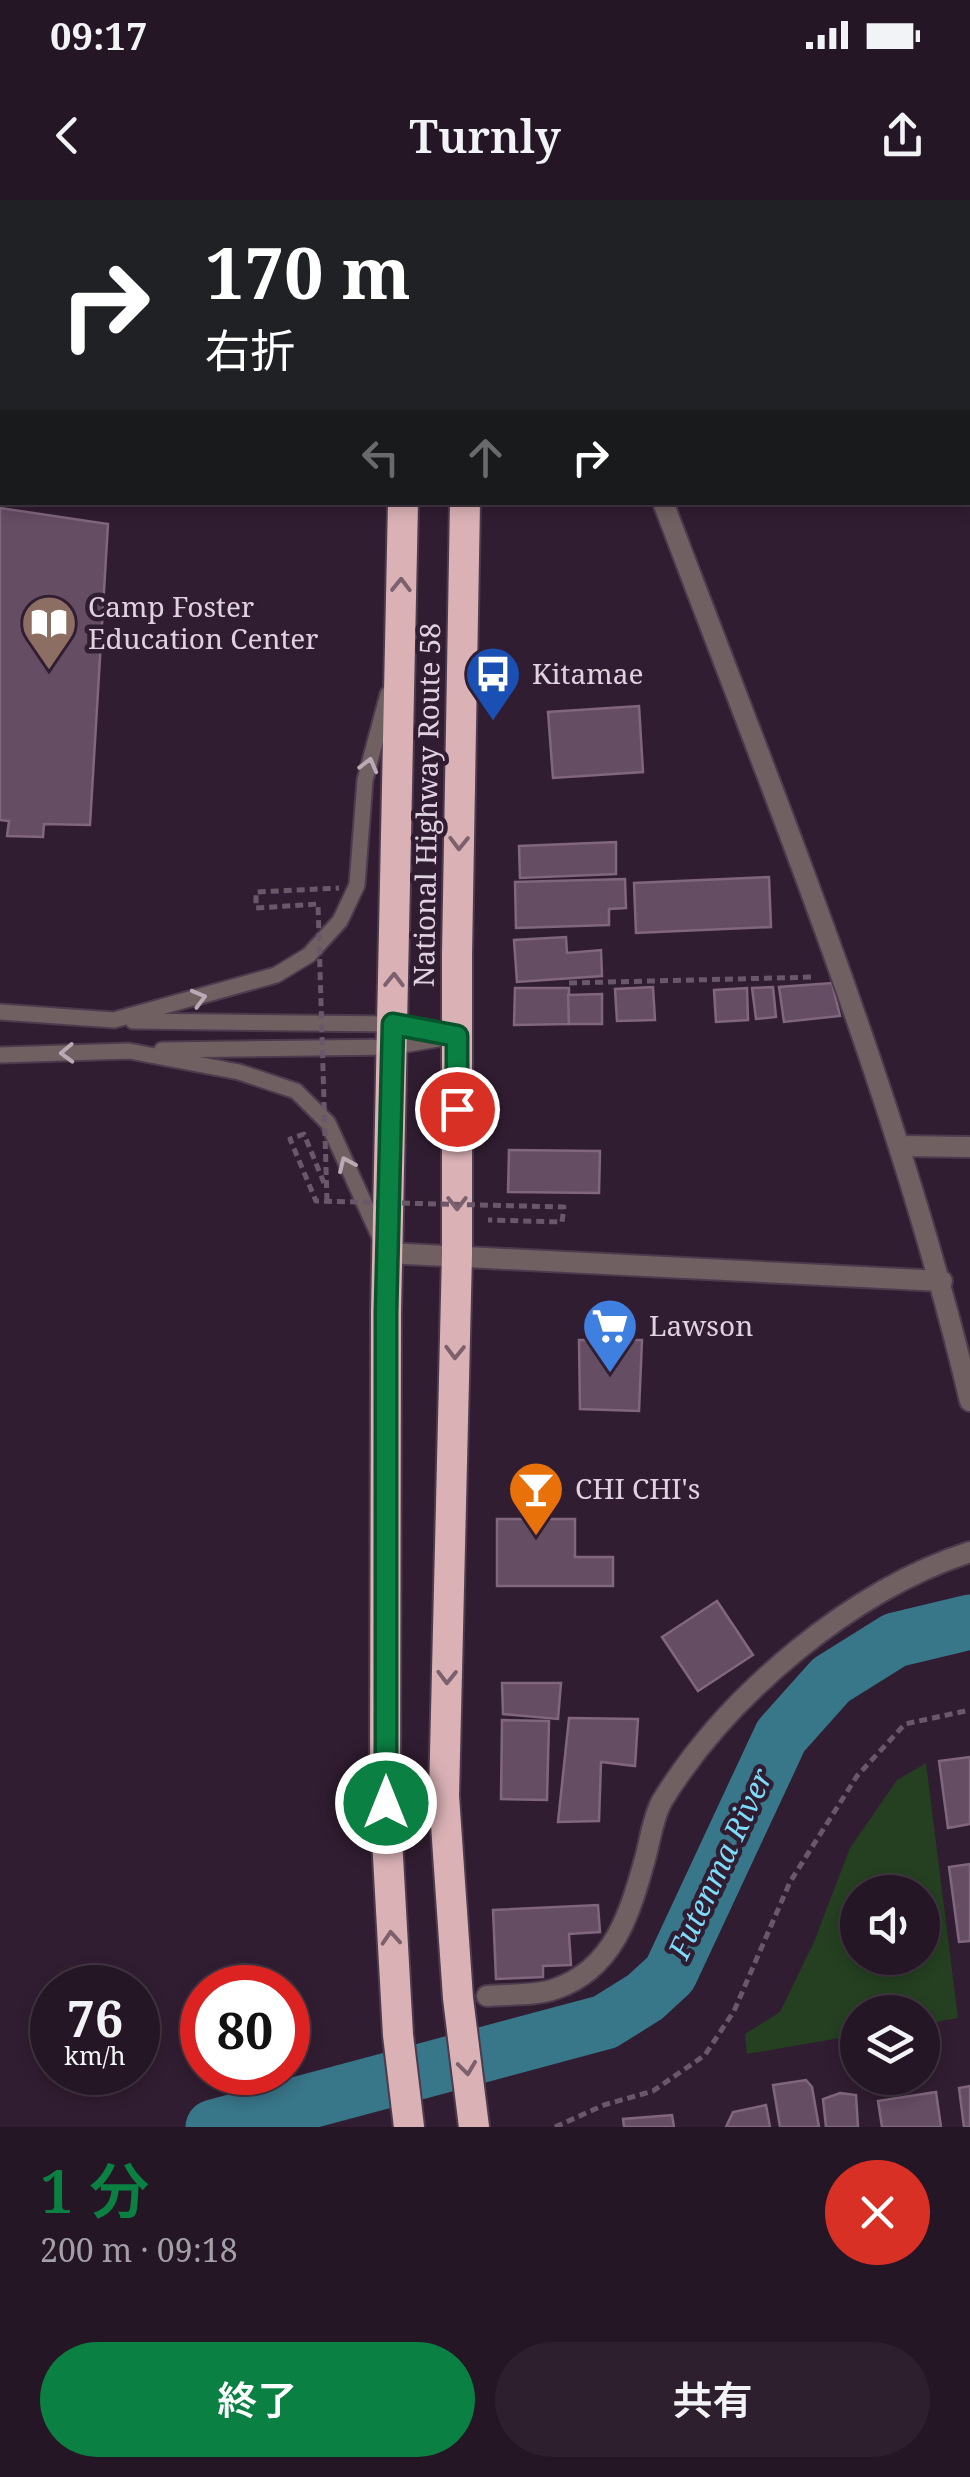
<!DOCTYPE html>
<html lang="ja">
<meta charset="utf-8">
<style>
:root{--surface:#251625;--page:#2d1f2d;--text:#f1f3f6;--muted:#a39fa7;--line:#423542;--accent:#0b8043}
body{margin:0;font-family:"Noto Serif","Noto Sans JP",serif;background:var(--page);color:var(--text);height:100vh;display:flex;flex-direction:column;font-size:38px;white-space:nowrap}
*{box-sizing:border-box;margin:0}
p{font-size:32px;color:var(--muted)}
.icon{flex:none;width:55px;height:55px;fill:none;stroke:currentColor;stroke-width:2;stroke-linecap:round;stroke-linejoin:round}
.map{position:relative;height:1927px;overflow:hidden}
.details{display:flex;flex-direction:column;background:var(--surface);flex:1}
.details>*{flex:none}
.top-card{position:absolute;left:0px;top:0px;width:970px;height:305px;box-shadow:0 5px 15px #0003,0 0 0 2px var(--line);background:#202124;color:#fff;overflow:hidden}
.fabs{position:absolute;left:840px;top:1675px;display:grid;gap:20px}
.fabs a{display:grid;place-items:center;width:100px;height:100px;border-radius:50%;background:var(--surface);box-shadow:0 5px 15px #0003,0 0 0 2px var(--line);font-size:50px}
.speed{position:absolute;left:30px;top:1765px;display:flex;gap:20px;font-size:50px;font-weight:700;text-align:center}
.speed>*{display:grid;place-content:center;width:130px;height:130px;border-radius:50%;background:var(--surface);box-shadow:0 5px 15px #0003,0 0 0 2px var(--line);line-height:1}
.speed small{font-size:25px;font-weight:400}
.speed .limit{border:15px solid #d22;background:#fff;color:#111}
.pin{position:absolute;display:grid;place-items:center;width:85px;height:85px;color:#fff;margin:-42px;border:5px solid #fff;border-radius:50%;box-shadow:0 2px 10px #0007}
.me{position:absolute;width:110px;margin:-55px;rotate:0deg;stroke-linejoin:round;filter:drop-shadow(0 0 8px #0008)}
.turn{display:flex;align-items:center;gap:35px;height:210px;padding:0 40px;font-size:45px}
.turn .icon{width:130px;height:130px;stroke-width:2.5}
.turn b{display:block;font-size:70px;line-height:85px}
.lanes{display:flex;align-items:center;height:95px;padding:0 40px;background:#0003;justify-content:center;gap:50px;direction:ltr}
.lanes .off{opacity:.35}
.round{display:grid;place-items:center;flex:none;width:105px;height:105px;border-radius:52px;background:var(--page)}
.summary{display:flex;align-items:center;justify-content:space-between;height:170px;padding:0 40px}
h1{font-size:60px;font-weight:600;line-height:75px;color:var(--accent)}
.cta{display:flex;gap:20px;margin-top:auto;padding:20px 40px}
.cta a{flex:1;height:115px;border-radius:60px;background:var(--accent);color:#fff;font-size:40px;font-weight:600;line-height:115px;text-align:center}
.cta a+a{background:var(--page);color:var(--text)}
.status{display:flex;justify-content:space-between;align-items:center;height:70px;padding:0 50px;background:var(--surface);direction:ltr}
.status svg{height:28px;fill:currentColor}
header{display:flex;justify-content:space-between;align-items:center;height:130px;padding:0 40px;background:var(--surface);font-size:45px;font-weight:600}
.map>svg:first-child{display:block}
</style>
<div class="status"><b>09:17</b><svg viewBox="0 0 49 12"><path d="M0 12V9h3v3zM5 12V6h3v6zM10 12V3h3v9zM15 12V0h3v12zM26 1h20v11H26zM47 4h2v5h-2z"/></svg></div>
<header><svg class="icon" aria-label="back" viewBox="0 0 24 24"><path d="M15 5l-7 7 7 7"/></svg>Turnly<svg class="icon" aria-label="share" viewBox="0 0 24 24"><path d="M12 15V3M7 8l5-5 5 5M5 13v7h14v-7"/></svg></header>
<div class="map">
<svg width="970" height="1927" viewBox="0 0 970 1927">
<rect width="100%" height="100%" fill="#311d31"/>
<path fill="#244020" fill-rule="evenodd" d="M926,1563l32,255 -35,6 -1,-12h-64l-1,23 -110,19 -2,-20 35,-22 34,-70 36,-94 47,-68zM858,1692h64v66h-64z"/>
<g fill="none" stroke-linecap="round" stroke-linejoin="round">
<polyline stroke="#387689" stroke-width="55" points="213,1927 605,1822 645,1797 670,1774 781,1536 831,1480 895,1440 970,1422"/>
</g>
<g fill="#654d64" stroke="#80677e" stroke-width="2.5">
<polygon points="0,308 108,324 90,625 44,624 43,637 7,636 9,621 0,620"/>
<polygon points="639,506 643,572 553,578 548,512"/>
<polygon points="616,642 616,674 520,678 519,646"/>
<polygon points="769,677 771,727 636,733 634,683"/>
<polygon points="625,679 626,708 609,709 609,725 516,728 515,682"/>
<polygon points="566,737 567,753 601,750 602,776 517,782 514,740"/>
<polygon points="832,783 840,816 784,822 779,787"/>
<polygon points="653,787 655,820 617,821 615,789"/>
<polygon points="773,787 776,817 756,819 752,788"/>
<polygon points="515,788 569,788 569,824 514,825"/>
<polygon points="747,788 748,820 716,822 714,790"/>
<polygon points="602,794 602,824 569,824 568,795"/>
<polygon points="509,950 600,951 599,993 508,992"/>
<polygon points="579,1140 642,1140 639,1211 580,1209"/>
<polygon points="497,1319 575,1319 575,1357 613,1357 613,1386 497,1386"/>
<polygon points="717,1401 753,1455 698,1491 662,1437"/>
<polygon points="502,1483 561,1483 558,1519 503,1514"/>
<polygon points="569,1518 638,1519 635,1566 601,1562 599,1621 558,1622"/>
<polygon points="502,1520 549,1521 547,1600 501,1599"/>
<polygon points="970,1557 970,1624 948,1628 939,1561"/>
<polygon points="970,1664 970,1741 959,1742 949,1667"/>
<polygon points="598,1705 600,1732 569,1734 571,1765 543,1766 543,1777 496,1779 493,1710"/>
<polygon points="806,1880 812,1887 819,1927 780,1927 773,1885"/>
<polygon points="970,1886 970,1927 964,1927 959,1888"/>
<polygon points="936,1892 941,1927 882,1927 878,1901"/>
<polygon points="840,1893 856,1895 858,1927 826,1927 823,1899"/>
<polygon points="766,1905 770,1927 726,1927 733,1912"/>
<polygon points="672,1915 674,1927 624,1927 623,1919"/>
</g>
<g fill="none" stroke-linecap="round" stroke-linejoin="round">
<g stroke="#4d3a4d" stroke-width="19">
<g id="lane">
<polyline points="0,220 2,221"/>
<polyline points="0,812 114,820 276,775 309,755 340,721 357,685 365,580 388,494"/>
<polyline points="133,821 393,824 457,836"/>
<polyline points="162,850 392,847 443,838"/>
<polyline points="0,855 129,851 239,872 296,891 328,923 381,1040"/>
</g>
</g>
<g stroke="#4d3a4d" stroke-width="24">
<g id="street">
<polyline points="968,197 970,197"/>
<path d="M663,302c112,297 234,591 307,899"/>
<polyline points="901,946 970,947"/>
<polyline points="387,1053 942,1081"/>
<path d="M487,1796c21,-2 48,0 68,-7 59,-20 75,-76 90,-130 5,-18 8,-42 17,-58 65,-106 190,-211 308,-249"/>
</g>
</g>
<g stroke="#4d3a4d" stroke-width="34">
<g id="highway">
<polyline points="412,2 412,0"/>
<polyline points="473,2 473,0"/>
<polyline points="403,302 386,1112 385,1603 398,1835 409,1927"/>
<polyline points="465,302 457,755 457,1054 444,1596 458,1798 474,1927"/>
</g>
</g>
<g stroke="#6a586a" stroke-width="5" stroke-dasharray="8 5" stroke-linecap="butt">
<polyline points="569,783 816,777"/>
<polyline points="555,1927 604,1905 653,1891 705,1855 734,1811 790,1682 857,1576 905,1524 970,1510"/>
</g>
<use href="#lane" stroke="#706062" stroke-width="15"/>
<use href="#street" stroke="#706062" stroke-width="20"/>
<use href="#highway" stroke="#dab2b6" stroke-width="30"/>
<g stroke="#6a586a" stroke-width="5" stroke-dasharray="8 5" stroke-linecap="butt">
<polyline points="324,983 304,934 290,939 316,1001 564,1007 562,1022 488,1020"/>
<polyline points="327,1001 318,704 256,708 256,692 339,688"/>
</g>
</g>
<defs><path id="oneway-chevron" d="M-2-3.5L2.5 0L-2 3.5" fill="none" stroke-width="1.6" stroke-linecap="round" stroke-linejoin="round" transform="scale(2.5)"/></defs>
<g stroke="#7d606d">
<use href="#oneway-chevron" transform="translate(401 385) rotate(-89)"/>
<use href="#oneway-chevron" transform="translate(459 643) rotate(91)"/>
<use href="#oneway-chevron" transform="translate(394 780) rotate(-89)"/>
<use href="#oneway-chevron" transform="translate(457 1003) rotate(90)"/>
<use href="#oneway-chevron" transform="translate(455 1152) rotate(91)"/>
<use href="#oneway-chevron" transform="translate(447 1477) rotate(91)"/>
<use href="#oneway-chevron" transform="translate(391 1738) rotate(-94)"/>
<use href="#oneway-chevron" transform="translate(467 1868) rotate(83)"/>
</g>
<g stroke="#b9aab4">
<use href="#oneway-chevron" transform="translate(369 565) rotate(-75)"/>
<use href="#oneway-chevron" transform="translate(199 798) rotate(-15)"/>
<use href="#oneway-chevron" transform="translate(67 853) rotate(178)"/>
<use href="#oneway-chevron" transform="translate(346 964) rotate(-114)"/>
</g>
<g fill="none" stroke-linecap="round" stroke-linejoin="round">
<g stroke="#07532c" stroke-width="25">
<polyline id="route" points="386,1603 386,1112 393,824 457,836 457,909"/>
</g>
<use href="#route" stroke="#0b8043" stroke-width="18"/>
</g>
<defs>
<g id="library-pin" transform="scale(2.875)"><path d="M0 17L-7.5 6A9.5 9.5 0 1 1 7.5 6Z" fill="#8d6e63" stroke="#311d31"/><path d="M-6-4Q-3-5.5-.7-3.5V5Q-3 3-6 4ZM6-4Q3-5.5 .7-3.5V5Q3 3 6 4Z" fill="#fff"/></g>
<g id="bus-pin" transform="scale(2.875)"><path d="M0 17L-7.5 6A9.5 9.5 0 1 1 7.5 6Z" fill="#1a4fb4" stroke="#311d31"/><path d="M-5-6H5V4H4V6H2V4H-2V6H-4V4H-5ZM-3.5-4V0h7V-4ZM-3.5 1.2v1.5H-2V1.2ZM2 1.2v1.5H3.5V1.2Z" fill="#fff"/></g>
<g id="supermarket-pin" transform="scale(2.875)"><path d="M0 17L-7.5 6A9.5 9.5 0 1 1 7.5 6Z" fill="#3f7fe0" stroke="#311d31"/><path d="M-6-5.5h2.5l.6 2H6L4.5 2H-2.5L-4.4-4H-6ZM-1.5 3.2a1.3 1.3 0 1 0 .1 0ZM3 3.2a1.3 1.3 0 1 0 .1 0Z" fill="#fff"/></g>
<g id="bar-pin" transform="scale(2.875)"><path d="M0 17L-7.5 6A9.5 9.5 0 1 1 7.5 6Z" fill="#e8710a" stroke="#311d31"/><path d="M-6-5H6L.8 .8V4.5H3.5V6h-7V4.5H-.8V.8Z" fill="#fff"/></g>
</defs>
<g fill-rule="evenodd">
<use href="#library-pin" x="49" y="423"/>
<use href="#bus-pin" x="493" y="474"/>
<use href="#supermarket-pin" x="610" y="1126"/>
<use href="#bar-pin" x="536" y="1289"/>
</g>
<g text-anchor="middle" stroke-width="9" stroke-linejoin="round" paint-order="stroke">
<g font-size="28" fill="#e0d2e0" stroke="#311d31" text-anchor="start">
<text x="88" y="417">Camp Foster<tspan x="88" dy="32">Education Center</tspan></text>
<text x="532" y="484">Kitamae</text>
<text x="649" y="1136">Lawson</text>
<text x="575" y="1299">CHI CHI's</text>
</g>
<g font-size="28" fill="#e0d2e0" stroke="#311d31">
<text transform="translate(427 605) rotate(-89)" y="10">National Highway Route 58</text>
</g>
<g font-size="30" font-style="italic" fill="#7cdcfa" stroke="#311d31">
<text transform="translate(721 1664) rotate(-65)" y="10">Futenma River</text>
</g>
</g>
</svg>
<div class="fabs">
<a><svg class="icon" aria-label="sound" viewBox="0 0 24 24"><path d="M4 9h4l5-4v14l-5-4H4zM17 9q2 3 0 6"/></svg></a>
<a><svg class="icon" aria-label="layers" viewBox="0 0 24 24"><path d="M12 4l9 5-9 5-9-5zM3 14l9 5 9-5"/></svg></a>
</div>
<div class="speed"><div>76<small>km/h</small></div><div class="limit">80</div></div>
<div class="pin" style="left:457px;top:909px;background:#d93025"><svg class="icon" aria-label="arrive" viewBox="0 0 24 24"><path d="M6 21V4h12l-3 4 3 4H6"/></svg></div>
<svg class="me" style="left:386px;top:1603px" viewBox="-20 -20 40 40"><circle r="17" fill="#0b8043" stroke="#fff" stroke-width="3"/><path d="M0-11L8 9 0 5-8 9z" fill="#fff"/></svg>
<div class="top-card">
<div class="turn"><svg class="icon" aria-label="right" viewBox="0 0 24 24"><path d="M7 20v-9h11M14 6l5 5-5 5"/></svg><div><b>170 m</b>右折</div></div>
<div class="lanes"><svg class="icon off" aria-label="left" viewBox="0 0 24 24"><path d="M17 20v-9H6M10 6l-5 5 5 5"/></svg><svg class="icon off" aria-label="ahead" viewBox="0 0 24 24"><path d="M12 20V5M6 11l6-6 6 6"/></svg><svg class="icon" aria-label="right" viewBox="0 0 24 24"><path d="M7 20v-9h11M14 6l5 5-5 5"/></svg></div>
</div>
</div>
<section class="details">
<div class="summary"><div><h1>1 分</h1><p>200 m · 09:18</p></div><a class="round" style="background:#d93025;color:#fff"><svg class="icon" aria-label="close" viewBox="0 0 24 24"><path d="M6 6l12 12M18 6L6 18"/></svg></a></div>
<div class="cta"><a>終了</a><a>共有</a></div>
</section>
